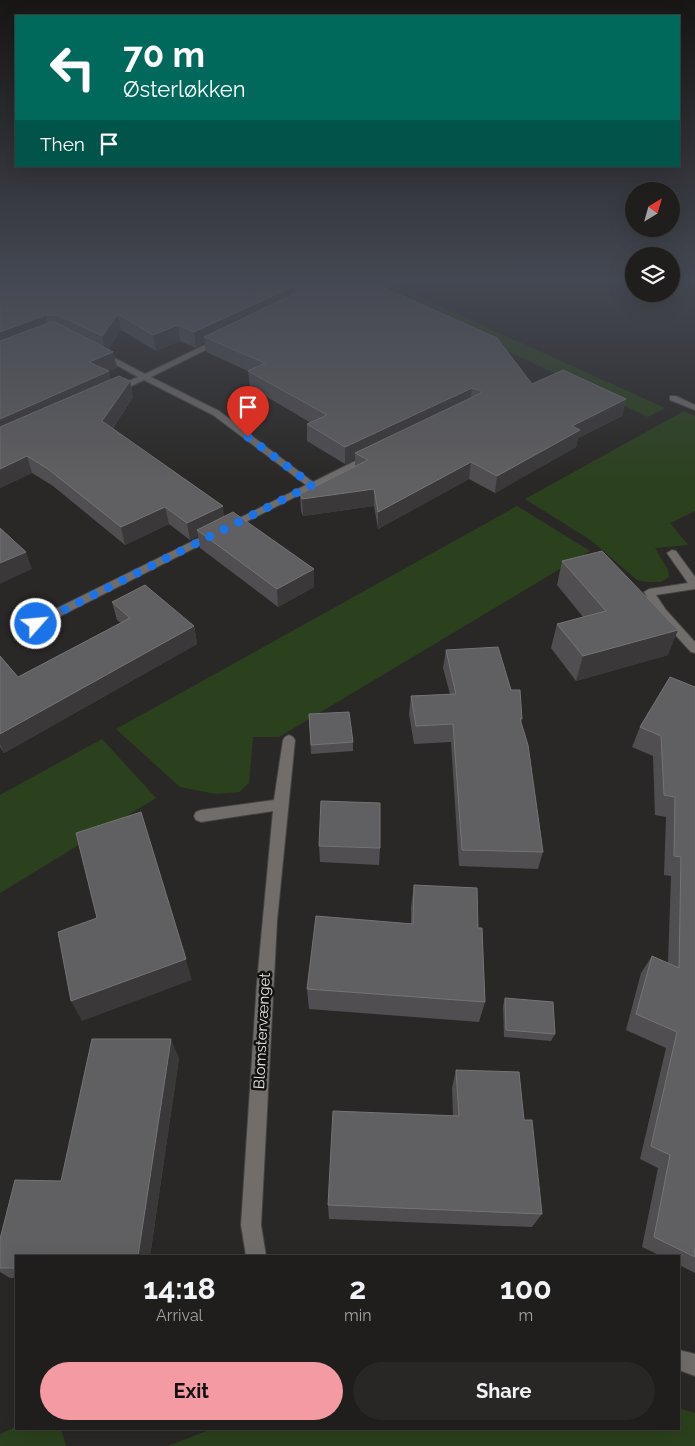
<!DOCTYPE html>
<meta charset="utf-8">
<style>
:root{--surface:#201e1c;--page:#282725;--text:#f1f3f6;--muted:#a2a2a3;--line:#3d3c3b;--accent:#f49aa2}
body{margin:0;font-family:Raleway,sans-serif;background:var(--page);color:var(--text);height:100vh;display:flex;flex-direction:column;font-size:19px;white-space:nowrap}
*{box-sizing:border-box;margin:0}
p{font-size:16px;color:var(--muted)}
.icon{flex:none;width:28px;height:28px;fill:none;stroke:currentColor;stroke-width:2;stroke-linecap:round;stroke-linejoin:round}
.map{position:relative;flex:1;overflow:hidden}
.sheet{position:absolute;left:15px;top:1255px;width:665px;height:175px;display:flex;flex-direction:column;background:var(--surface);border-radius:0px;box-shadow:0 5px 20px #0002,0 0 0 1px var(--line)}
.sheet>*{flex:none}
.hud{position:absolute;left:15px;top:15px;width:665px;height:152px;border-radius:0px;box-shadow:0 5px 20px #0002,0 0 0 1px var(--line);background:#00695c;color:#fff;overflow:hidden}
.needle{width:32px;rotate:37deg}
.buttons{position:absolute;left:625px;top:182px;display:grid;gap:10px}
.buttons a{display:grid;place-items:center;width:55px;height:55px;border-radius:50%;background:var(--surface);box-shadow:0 5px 20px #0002,0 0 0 1px var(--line);font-size:25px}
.pin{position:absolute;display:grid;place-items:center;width:42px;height:42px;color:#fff;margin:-51px -21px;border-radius:50% 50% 50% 0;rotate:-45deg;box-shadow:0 0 5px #0007}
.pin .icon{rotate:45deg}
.me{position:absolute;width:55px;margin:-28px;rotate:63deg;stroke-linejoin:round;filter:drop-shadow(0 0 4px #0008)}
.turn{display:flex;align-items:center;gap:18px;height:105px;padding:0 25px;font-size:22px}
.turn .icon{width:65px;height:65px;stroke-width:2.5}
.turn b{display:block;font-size:35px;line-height:42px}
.then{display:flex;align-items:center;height:48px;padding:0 25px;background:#0003;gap:10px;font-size:19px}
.eta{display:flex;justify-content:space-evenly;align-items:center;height:85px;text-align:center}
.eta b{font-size:30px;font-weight:700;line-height:35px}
.cta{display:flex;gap:10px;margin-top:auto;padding:10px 25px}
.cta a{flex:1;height:58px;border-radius:30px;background:var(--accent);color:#111;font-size:20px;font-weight:700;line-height:58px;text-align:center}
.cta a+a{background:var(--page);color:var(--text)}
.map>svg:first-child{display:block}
</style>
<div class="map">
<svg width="695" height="1446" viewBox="0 0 695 1446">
<rect width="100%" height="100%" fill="#2a2826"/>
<g fill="#2b411d">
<polygon points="358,281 384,281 665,408 648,417"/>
<polygon points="684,411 695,416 695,511 670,523 688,545 655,548 668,570 669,577 661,582 648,582 637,580 592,541 525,499"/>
<polygon points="517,506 590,551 279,737 253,737 249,783 239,792 216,794 180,787 116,729"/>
<polygon points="102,739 156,798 0,893 0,795"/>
<polygon points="679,1408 695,1413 695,1446 168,1446 212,1429 679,1429"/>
<polygon points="16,1427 61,1429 66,1446 0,1446 0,1434"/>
</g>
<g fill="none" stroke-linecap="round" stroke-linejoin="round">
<g stroke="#454442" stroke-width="2">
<g id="minor">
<polygon points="217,339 224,341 151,377 219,411 313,482 367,455 373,455 374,457 23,635 15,635 13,632 15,629 306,485 213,415 144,380 119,392 113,392 113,388 138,377 98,355 105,353 145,374"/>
<polygon points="670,396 676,396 695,405 695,410 670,400"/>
<polygon points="672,550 676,551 695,577 695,589 656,595 666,610 695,642 695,653 691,652 658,616 644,592 649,589 688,583 667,553"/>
<polygon points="289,735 293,737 295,740 277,921 261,1225 266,1256 246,1256 241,1225 257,982 273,811 201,822 196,820 194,816 196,812 201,810 274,800 283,740 285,737"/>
<polygon points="679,1350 695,1354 695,1376 679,1370"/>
</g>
</g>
<use href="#minor" fill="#706d6b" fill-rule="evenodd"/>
</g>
<g fill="#504e51">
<polygon points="0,281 369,281 532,384 626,399 622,416 578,438 576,447 495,493 469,479 378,529 374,506 303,516 301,511 300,494 355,467 355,459 345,464 307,441 307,424 311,423 250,387 248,371 206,352 205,344 196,348 180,341 156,351 121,330 108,349 113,352 117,368 109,371 111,380 133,397 113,428 224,516 314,569 314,587 278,607 200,548 198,536 190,540 169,524 125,545 53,486 32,473 0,488"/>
<polygon points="562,561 668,655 576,681 551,648 557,624 583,617 557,585"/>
<polygon points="112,602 194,626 197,644 4,753 0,747 0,656 18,677 121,623 117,620"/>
<polygon points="446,650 511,690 522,719 521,723 543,852 538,869 459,866 451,742 414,744 409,714 411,696 450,694 443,668"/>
<polygon points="695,687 695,1273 679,1265 679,1256 661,1256 642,1247 658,1168 640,1159 666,1048 626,1030 641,973 652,956 668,963 671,876 664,875 666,817 655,815 653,756 632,747 640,727"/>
<polygon points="309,714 353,742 353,751 311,754"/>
<polygon points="319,846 380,848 379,865 320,862"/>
<polygon points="414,885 478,928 485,1002 479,1022 309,1009 307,989 411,924 411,907"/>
<polygon points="505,998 555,1034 551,1041 504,1037 503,1006"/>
<polygon points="179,1058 150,1256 16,1256 16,1278 10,1278 0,1272 0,1239 61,1181"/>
<polygon points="456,1070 524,1120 542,1214 532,1227 329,1219 328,1205 453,1116 452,1088"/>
</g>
<g fill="#3a3839">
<polygon points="294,286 295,301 204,337 205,344 196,348 194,332"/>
<polygon points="118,314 121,330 105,352 102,336"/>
<polygon points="46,315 50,330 0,349 0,332"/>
<polygon points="178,325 180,341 156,351 153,335"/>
<polygon points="113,352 117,368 109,371 112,387 0,438 0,419 89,362"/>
<polygon points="130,381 133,397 106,437 102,421"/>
<polygon points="472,388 470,404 355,453 355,459 345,464 345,447"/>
<polygon points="626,399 622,416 578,438 576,447 495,493 497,476 572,426"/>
<polygon points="27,456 32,473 0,488 0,469"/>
<polygon points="471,462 469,479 378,529 378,512"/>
<polygon points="374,489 374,506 303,516 302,499"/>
<polygon points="223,506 225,523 197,530 198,536 190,540 187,523"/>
<polygon points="165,507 169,524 125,545 121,527"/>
<polygon points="26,552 32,569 0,584 0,563"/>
<polygon points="314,569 314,587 278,607 277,589"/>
<polygon points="194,626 197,644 4,753 0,744 0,734"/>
<polygon points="678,630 668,655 576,681 583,656"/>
<polygon points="141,812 192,980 82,1021 71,1001"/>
<polygon points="171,1039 179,1058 150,1256 138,1256"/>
</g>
<g fill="#605f61" stroke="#757475">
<polygon points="0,281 369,281 497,338 532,384 563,370 626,399 572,426 580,430 497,476 471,462 378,512 374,489 302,499 300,494 368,460 355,453 481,393 482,391 472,388 345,447 307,424 327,415 248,371 265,363 204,337 296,293 297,289 294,286 194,332 178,325 153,335 118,314 102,336 60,316 46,315 0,332"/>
<polygon points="51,322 57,323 113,352 89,362 109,371 0,419 0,341"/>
<polygon points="119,376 130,381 102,421 223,506 187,523 165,507 121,527 48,469 27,456 0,469 0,427"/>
<polygon points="233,512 314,569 277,589 197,530"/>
<polygon points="0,528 26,552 0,563"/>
<polygon points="602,551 678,630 583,656 557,624 606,611 562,561"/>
<polygon points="145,585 194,626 0,734 0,656 18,677 130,618 112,602"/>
<polygon points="498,647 511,690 520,690 522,719 520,719 528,745 543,852 462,850 453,724 416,726 411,696 456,694 446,650"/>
<polygon points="670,677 695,687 695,1257 654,1237 670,1155 651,1146 677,1032 636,1014 652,956 679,968 681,857 674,856 675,797 664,795 661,736 640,727"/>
<polygon points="349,712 353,742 311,745 309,714"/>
<polygon points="321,801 380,803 380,848 319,846"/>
<polygon points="141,812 186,959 71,1001 58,932 97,918 76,833"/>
<polygon points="414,885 477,888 478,928 482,928 485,1002 307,989 316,916 413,924"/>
<polygon points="505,998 553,1002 555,1034 506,1030"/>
<polygon points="92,1039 171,1039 138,1256 16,1256 16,1268 0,1268 0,1239 15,1180 61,1181"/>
<polygon points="456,1070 519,1072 524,1120 532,1120 542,1214 328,1205 333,1111 459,1116"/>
</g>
<linearGradient id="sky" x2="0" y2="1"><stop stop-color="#171615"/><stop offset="0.58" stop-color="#444852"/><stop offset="1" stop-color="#444852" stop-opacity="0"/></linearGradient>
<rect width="695" height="483" fill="url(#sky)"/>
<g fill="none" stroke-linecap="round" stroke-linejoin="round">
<polyline stroke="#1a73e8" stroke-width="9" stroke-dasharray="0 16.2" points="36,624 312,485 248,437"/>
</g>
<g text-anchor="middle" stroke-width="5" stroke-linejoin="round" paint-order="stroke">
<g font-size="15" fill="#e6e5e3" stroke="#121110">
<text transform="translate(262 1031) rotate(-87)" y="5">Blomstervænget</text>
</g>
</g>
</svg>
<div class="buttons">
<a><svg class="needle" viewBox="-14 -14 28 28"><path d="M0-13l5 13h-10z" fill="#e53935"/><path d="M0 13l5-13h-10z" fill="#a2a2a3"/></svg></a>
<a><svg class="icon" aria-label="layers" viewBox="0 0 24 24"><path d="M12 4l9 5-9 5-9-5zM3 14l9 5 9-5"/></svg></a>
</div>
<div class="pin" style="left:248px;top:437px;background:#d93025"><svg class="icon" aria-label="arrive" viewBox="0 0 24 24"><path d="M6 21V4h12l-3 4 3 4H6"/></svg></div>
<svg class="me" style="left:36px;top:624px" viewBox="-20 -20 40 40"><circle r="17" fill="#1a73e8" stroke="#fff" stroke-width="3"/><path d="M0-11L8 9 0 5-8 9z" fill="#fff"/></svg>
<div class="hud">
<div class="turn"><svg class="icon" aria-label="left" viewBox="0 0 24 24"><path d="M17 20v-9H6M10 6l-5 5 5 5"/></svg><div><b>70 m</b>Østerløkken</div></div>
<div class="then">Then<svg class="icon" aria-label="arrive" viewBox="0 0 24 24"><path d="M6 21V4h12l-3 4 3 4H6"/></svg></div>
</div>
<section class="sheet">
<div class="eta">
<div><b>14:18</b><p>Arrival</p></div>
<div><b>2</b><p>min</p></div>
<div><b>100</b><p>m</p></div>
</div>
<div class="cta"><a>Exit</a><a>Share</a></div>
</section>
</div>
